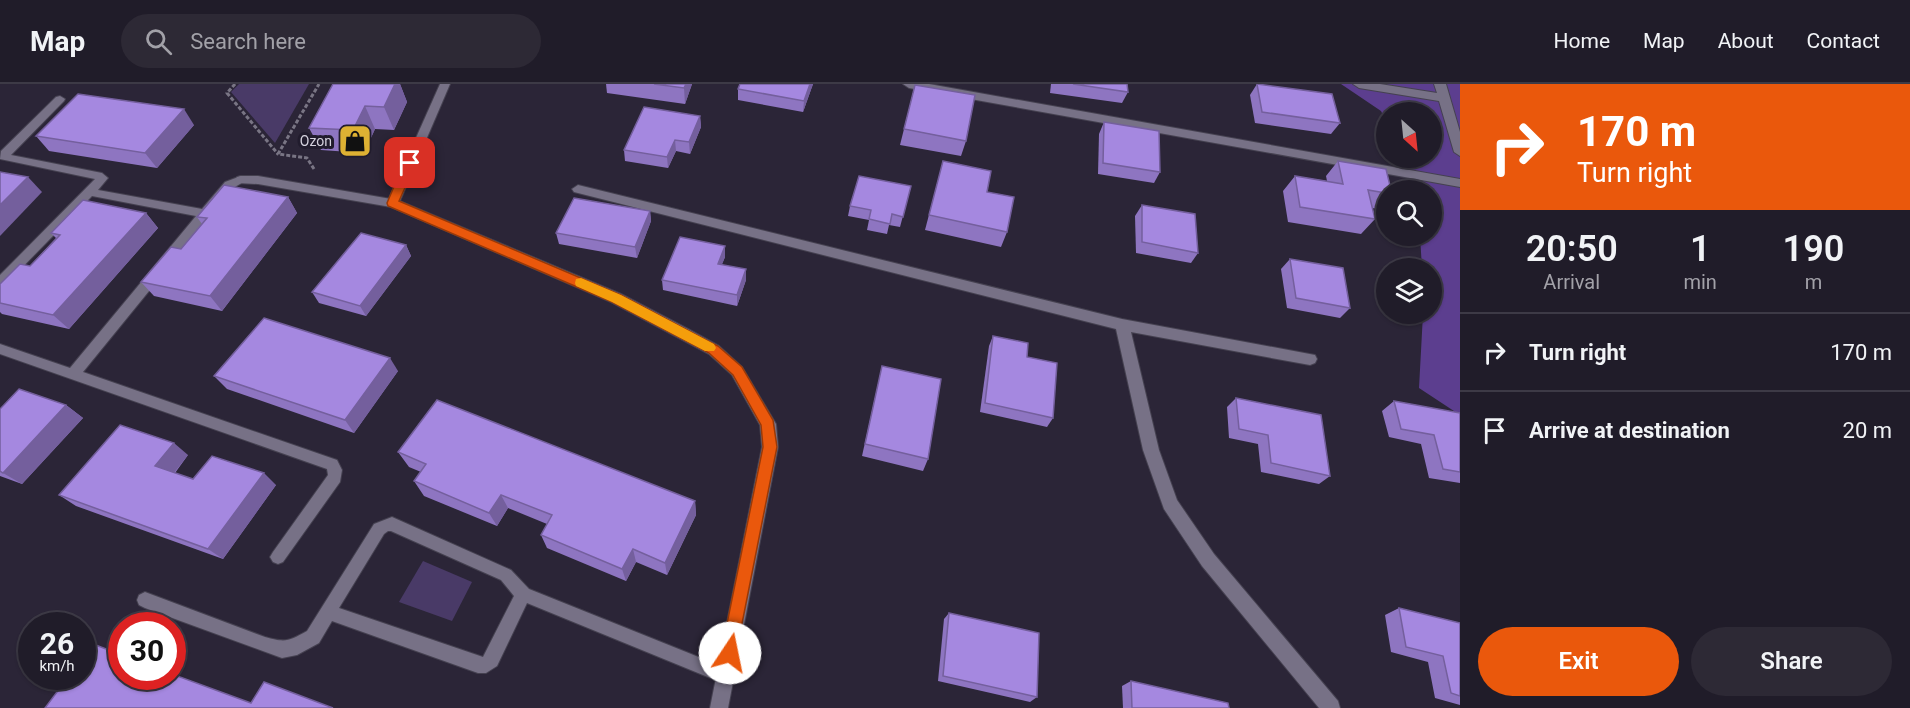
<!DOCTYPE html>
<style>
:root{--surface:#201c29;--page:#2d2935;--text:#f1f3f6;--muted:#a2a1a8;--line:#3d3a46;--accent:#ea580c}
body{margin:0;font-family:Roboto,sans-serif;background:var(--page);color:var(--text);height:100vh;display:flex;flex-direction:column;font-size:22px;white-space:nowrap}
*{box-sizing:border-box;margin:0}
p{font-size:20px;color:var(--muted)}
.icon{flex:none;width:33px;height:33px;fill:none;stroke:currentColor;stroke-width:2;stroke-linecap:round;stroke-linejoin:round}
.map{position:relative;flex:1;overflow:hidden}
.drawer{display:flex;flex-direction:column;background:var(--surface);width:450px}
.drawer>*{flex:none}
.guide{background:#ea580c;color:#fff;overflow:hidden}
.needle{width:39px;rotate:153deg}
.buttons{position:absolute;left:1376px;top:18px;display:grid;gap:12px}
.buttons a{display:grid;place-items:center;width:66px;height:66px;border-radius:50%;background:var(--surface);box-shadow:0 2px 4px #0004,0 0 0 2px var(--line);font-size:30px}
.speed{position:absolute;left:18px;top:528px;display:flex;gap:12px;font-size:30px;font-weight:700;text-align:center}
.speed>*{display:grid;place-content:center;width:78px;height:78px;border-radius:50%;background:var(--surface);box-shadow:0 2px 4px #0004,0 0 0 2px var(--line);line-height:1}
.speed small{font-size:15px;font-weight:400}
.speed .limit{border:9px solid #d22;background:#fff;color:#111}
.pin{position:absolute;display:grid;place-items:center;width:51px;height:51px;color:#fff;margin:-26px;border-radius:12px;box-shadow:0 3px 9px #0006}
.me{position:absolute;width:66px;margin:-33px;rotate:11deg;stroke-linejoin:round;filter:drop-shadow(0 0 4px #0008)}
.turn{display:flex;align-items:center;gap:21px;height:126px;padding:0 18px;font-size:27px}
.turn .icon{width:78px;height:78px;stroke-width:2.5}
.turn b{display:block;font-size:42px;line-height:51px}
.eta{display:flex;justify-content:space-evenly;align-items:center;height:102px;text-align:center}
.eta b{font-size:36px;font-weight:600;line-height:42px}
.cta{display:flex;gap:12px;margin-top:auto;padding:12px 18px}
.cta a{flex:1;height:69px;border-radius:36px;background:var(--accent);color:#fff;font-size:24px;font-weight:600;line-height:69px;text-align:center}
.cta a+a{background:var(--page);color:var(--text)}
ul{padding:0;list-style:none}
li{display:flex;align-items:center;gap:18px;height:78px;padding:0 18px;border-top:2px solid var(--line)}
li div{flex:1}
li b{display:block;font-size:22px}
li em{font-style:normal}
header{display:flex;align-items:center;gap:36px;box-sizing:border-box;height:84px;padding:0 30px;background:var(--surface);border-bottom:2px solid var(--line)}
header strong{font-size:28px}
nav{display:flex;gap:33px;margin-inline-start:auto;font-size:21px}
.search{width:420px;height:54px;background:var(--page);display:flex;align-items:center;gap:15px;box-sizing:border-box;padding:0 21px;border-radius:33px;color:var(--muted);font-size:22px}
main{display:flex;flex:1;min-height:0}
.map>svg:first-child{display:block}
</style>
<header>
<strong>Map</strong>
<div class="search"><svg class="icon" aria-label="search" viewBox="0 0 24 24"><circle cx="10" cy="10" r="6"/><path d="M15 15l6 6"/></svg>Search here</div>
<nav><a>Home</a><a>Map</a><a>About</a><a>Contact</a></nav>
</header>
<main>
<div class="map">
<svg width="1460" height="624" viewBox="0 0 1460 624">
<rect width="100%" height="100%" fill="#2b2537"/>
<g fill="#493a67">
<polygon points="239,0 309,0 275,59 231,8"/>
<polygon points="423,477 472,498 452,537 399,518"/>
</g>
<polygon fill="#5c3e8f" points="1341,0 1460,0 1460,331 1419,304 1423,230 1431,230 1431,184 1422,184 1420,152 1431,152 1431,106 1413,106 1403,74 1431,74 1431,28 1386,28 1386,37 1381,27"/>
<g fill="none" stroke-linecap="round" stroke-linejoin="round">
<g stroke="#454150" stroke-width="2">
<g id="lane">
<polygon points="440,0 450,0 399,119 397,122 389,122 387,119"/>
<polygon points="60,12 65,15 64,17 11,71 102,89 108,94 98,106 202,125 225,98 241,92 247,96 233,104 83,288 337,376 342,386 340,398 283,478 278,480 273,478 270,473 273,468 328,391 327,385 0,270 0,260 70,284 196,132 92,112 4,202 0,204 0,191 95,95 0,75 1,67 56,13"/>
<path d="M392,433l119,53 18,19 202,81 2,6 -2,6 -6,2 -198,-81 -30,63 -11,7h-8l-146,-52 -13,22 -22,12 -15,3 -137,-50 -6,-3 -2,-5 2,-5 6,-3 120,45c21,6 24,4 42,-6l67,-107zM388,447h3l110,49 13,16 -31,61 -144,-49 45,-74z"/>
</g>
</g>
<g stroke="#454150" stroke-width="2">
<g id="street">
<polygon points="903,0 929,0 1460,95 1460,103 909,4"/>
<polygon points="1353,0 1380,0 1437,9 1434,0 1446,0 1460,48 1460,72 1454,68 1439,17 1359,4"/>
<polygon points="241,92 258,92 397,116 621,210 688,245 719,262 742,283 776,340 778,363 728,624 710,624 762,363 760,341 732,291 709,270 611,218 391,123 258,100 237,99 235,96 237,93"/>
<polygon points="578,101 1122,235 1315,271 1317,275 1315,279 1310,281 1131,248 1159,366 1177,416 1214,470 1338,617 1340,624 1319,624 1202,482 1164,425 1143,366 1116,245 574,108 572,105"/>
</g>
</g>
<g stroke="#797584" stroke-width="3" stroke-dasharray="4 2" stroke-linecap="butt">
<polyline points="235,0 227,9 278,70"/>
<polyline points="314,85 307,74 278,70 319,0"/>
</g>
<use href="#lane" fill="#777186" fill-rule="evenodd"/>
<use href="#street" fill="#777186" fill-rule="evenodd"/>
</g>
<g fill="#8e75c1">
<polygon points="333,0 400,0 407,18 394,46 375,45 364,69 321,66 309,44"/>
<polygon points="606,0 692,0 685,20 607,9"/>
<polygon points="813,0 803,28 738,16 738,5"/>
<polygon points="1051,0 1127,0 1128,8 1122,19 1050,9"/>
<polygon points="1257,0 1340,39 1331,50 1255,39 1250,11"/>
<polygon points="700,32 701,43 690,70 676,67 668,84 625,77 624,66"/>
<polygon points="1104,38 1160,88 1154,99 1098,90 1099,50"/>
<polygon points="194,41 157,84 49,67 36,52"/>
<polygon points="904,45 966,57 961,72 900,61"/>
<polygon points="943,77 987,108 1007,148 1001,163 925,146"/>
<polygon points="1338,77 1386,106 1386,117 1379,125 1372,124 1375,135 1361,150 1288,138 1283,107 1295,92 1327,97 1326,92"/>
<polygon points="911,102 900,143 889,141 887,150 867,146 869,136 848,132 850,122"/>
<polygon points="288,113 297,129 222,227 154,212 141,198 181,165 202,140 197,133"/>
<polygon points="1142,121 1198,169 1191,179 1136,169 1135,132"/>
<polygon points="650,127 651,137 637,174 559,160 556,149"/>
<polygon points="146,129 158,144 69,245 2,230 0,228 0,200 30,182 56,154 51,149"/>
<polygon points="406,161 411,172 366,232 319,219 312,208"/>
<polygon points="725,162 725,173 722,180 746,196 737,222 663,206 662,196"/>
<polygon points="1290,175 1350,224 1340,234 1287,224 1281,185"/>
<polygon points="993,252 1053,334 1047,343 980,328 989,262"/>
<polygon points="882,282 928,375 923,387 862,372"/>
<polygon points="398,287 354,349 227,305 214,292"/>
<polygon points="1236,314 1330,392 1319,400 1261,388 1258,360 1229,354 1227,323"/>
<polygon points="1394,317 1460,329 1460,399 1429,394 1421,360 1389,353 1382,327"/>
<polygon points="66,321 83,334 22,400 0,392 0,325"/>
<polygon points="398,368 695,417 696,431 667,491 636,478 626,497 547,464 541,451 547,440 508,424 497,442 424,412 414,397 421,388 409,383"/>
<polygon points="188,371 175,389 193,395 276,401 223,475 76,422 59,411"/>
<polygon points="1399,524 1460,539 1460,621 1435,614 1428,578 1391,568 1385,531"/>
<polygon points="949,529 1037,613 1030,618 938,597 944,535"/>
<polygon points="1131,597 1229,624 1123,624 1122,602"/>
</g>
<g fill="#745f9d">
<polygon points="382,0 400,0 407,18 394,46 384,23"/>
<polygon points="686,0 692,0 685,20 684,4"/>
<polygon points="810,0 813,0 803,28 804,17"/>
<polygon points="365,22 375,45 364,69 353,46"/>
<polygon points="184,25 194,41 157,84 145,69"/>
<polygon points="700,32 701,43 690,70 689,58"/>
<polygon points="675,56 676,67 668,84 667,73"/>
<polygon points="28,93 42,108 0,152 0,121"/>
<polygon points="288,113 297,129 222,227 210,212"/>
<polygon points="650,127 651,137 637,174 635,163"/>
<polygon points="146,129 158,144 69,245 53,231"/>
<polygon points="406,161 411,172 366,232 360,222"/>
<polygon points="725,162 725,173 718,190 718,180"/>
<polygon points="746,185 746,196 737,222 737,211"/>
<polygon points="390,274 398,287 354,349 345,336"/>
<polygon points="66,321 83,334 22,400 3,389"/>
<polygon points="174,359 188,371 170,394 155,382"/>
<polygon points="264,389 276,401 223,475 208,465"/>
<polygon points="501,411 508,424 497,442 489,429"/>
<polygon points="695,417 696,431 667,491 665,479"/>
<polygon points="633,465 636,478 626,497 622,485"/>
</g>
<g fill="#a588e0" stroke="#745f9d" stroke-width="1.5">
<polygon points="333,0 395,0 384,23 365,22 353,46 309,44"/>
<polygon points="654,0 686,0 684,4"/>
<polygon points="740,0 810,0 804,17 738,5"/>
<polygon points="1073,0 1127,0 1128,8"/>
<polygon points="1257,0 1332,10 1340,39 1262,28"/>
<polygon points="915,1 975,11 966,57 904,45"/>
<polygon points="78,10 184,25 145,69 36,52"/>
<polygon points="644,23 700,32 689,58 675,56 667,73 624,66"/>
<polygon points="1104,38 1159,47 1160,88 1103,79"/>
<polygon points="943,77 991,87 987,108 1014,113 1007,148 929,131"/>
<polygon points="1338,77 1386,85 1391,106 1386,106 1386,109 1368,106 1375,135 1300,123 1295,92 1343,100"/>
<polygon points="0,88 28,93 0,121"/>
<polygon points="859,92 911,102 903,133 892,130 890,140 869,135 871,126 850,122"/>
<polygon points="224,101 288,113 210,212 141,198 171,163 181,165 207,134 197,133"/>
<polygon points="574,114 650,127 635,163 556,149"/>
<polygon points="83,116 146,129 53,231 0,219 0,200 20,180 30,182 60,151 51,149"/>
<polygon points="1142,121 1195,130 1198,169 1142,158"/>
<polygon points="361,149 406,161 360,222 312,208"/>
<polygon points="680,153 725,162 718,180 746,185 737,211 662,196"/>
<polygon points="1290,175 1343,184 1350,224 1296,214"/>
<polygon points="264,234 390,274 345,336 214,292"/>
<polygon points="993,252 1028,259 1027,273 1057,279 1053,334 985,319"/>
<polygon points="882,282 941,295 928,375 865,360"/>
<polygon points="19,305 66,321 3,389 0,387 0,325"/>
<polygon points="1236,314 1321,331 1330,392 1271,379 1268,351 1239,345"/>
<polygon points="437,316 695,417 665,479 633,465 622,485 541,451 552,431 501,411 489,429 414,397 426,380 398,368"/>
<polygon points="1394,317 1460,329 1460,388 1443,385 1434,351 1401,345"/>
<polygon points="120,341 174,359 155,382 193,395 212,372 264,389 208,465 59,411"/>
<polygon points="1399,524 1460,539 1460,612 1451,609 1443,572 1406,563"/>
<polygon points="949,529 1039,549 1037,613 943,592"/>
<polygon points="93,560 122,571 122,592 172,592 172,590 251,619 264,598 333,624 45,624 69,592 82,592 82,574"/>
<polygon points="1131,597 1228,619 1229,624 1132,624"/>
</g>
<polygon fill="#ea580c" stroke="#983908" stroke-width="1.5" points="410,75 416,79 399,117 621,211 718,262 742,283 773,336 777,363 735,575 730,577 724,575 721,569 763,363 761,341 733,291 709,269 612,218 388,122 387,119 404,79"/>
<polygon fill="#f59e0b" points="581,194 621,211 714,260 716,264 714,267 705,267 612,218 576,202 575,199 576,195"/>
<defs>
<g id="shop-square" transform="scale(1.725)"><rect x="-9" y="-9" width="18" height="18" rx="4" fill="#deb133" stroke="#211c2d"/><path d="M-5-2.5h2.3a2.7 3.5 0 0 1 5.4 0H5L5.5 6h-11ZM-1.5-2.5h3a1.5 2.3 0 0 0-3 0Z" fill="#111"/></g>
</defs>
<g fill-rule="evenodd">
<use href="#shop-square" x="355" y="57"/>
</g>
<g text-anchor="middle" stroke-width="6" stroke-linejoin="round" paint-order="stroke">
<g font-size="14" fill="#d5d2de" stroke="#211c2d" text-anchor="end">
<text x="332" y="62">Ozon</text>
</g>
</g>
</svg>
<div class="buttons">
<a><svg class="needle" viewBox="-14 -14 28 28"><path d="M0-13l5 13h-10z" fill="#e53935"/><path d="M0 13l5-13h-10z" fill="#a2a1a8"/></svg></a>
<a><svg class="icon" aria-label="search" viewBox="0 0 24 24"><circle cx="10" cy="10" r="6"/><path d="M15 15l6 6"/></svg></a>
<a><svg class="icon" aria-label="layers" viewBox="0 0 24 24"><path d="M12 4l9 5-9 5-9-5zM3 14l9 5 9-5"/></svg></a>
</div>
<div class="speed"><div>26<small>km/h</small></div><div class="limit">30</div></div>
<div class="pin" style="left:410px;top:79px;background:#d93025"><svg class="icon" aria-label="arrive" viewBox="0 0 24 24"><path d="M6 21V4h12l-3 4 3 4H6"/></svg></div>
<svg class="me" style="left:730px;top:569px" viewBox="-20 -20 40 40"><circle r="19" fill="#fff"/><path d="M0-13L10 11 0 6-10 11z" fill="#ea580c"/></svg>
</div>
<section class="drawer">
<div class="guide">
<div class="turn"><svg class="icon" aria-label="right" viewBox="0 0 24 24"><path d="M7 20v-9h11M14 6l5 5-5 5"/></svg><div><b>170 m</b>Turn right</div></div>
</div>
<div class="eta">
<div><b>20:50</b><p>Arrival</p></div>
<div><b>1</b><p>min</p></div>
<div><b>190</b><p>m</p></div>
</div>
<ul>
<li><svg class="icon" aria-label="right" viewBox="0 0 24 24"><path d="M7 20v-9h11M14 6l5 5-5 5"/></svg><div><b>Turn right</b></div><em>170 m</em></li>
<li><svg class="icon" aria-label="arrive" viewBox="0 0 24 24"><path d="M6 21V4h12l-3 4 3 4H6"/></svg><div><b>Arrive at destination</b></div><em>20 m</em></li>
</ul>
<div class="cta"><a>Exit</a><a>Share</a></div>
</section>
</main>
